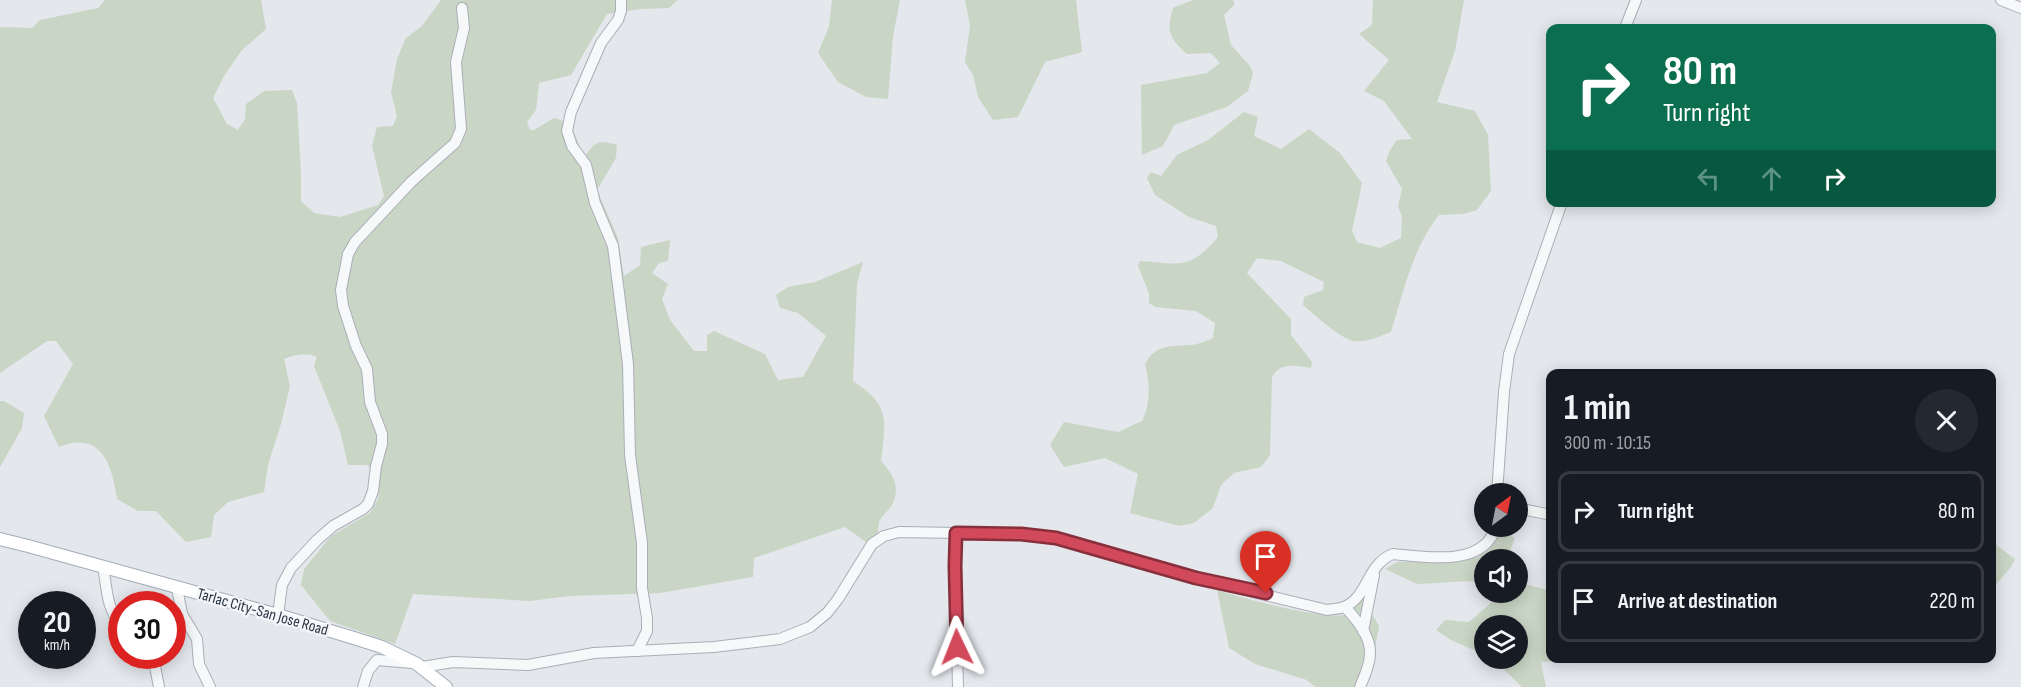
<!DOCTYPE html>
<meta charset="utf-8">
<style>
:root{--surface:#171b24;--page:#242831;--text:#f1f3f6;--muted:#9ea1a6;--line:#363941}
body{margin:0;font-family:"Sofia Sans Condensed",sans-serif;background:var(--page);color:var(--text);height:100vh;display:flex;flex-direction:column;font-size:22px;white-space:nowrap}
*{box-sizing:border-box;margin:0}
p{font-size:20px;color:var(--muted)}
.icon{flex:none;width:33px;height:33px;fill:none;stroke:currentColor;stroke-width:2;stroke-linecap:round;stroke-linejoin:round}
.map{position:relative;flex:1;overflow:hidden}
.sheet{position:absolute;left:1546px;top:369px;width:450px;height:294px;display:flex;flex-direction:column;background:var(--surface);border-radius:12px;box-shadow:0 3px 15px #0003}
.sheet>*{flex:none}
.hud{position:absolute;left:1546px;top:24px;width:450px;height:183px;border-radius:12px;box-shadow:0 3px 15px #0003;background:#0b6e4f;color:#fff;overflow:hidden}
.needle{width:39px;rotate:32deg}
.fabs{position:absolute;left:1474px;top:483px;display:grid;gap:12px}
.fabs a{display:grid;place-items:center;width:54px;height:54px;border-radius:50%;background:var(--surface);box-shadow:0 3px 15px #0003;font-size:30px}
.speed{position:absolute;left:18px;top:591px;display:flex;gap:12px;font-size:30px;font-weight:700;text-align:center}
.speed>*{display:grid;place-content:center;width:78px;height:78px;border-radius:50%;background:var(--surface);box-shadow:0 3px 15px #0003;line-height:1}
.speed small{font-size:15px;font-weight:400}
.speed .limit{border:9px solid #d22;background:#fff;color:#111}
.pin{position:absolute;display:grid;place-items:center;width:51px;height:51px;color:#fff;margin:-62px -26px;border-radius:50% 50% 50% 0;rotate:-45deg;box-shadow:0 0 6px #0007}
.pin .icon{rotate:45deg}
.me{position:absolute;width:66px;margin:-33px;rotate:358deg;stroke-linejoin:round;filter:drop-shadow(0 0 4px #0008)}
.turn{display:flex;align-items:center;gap:21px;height:126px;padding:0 18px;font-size:27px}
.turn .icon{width:78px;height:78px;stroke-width:2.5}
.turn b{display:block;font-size:42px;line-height:51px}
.lanes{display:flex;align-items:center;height:57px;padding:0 18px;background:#0003;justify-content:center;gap:30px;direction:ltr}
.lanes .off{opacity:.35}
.round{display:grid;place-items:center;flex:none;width:63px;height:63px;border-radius:32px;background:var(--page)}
.summary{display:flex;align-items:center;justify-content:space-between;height:102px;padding:0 18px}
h1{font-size:36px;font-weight:700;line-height:45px}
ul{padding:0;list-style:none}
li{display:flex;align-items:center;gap:18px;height:81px;margin:0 12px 9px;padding:0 6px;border:3px solid var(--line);border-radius:12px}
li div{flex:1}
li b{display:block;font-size:22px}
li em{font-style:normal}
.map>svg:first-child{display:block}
</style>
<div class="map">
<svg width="2021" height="687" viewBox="0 0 2021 687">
<rect width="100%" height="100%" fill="#e4e7ec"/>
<g fill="#c9d6c5">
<path d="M105,0h156l5,29 -24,21 -18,26 -11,22 14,26 11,6 7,-11 1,-15 18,-13 28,-1 5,13 4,71v27l13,12 26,4 38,-12 6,-9 -12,-50 5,-19 16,-1 4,-10 -6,-24 6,-33 9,-21 16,-12 19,-26h237l-9,8 -28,1 -34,5 -36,61 -32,8 -3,27 -9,12 3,8h4l20,-12 16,5 14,34c12,-15 13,-18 33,-12l-1,13 -19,32 21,48 6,38 16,-11 1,-18 29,-7 -2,21 -9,2 -7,10 16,11 -6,15 8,21 24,31h13v-16l7,-4 51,23 13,26 25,-3 23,-41 -28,-23 -18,-5 -4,-13 12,-8 27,-5 48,-20 -6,22 -4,97c37,24 33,38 28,80 12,13 20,26 11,44 -3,5 -9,10 -12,15 -2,4 -2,10 -2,15l-12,7 -21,-15 -91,31 -1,19 -93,16 -91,3 -39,5 -117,-7 -18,50 -65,-23 -29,-36 3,-16 27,-33 39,-23 8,-14 2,-23 -13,-11h-19l-8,-34 -26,-65 3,-9c-8,-5 -24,-2 -33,2l6,27 -9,38 -13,41 -4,27 -36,10 -14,13 -3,22 -25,5 -30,-31h-18l-21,-12c-5,-35 -16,-69 -58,-52l-15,-31 29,-52 -17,-23h-9l-47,32v-346l32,1 8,-8 58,-12z"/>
<polygon points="832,0 900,0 893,36 888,99 866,97 838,82 818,53 829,27"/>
<polygon points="965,0 1076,0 1082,52 1045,62 1018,117 993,120 978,97 973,75 965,62 970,26"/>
<path d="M1193,0h40l2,4 -11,11 7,30 19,21 3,7 -5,18 -21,16 -53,18 -11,21 -21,9 -1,-70 66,-12 13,-10 -9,-10 -24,1c-18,-16 -21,-23 -14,-46z"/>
<path d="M1373,0h91l-9,51 -18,51 38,9 13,24 3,56 -14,19 -14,4 -24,1c-26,32 -36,78 -48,117 -11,4 -25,11 -37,9 -15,-3 -39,-26 -51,-36l1,-8 19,-7 1,-8 -43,-21 -24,-3 -10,15 44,46v16l21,27 -1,6c-16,-2 -30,-7 -39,9l-2,78 -9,12 -27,6 -13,12 -8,23 -19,15 -14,3 -50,-13 8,-39 -33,-16 -41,9 -14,-22 14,-23 54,10 24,-11c9,-18 8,-38 3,-57 11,-20 24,-17 45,-19 8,0 16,-4 23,-7l2,-15 -19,-12 -40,-4 -7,-4v-10l-11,-27 2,-5c41,3 50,9 78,-24l-2,-11 -27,-9 -34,-22 -8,-17 4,-6 10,4 16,-21 31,-15 36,-28 14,5 -4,19 27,13 28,-20 31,24 22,30 -10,48 5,11 23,6 21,-10 1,-21 -4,-11 4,-17 -16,-28 4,-11 7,-10 15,-1 -28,-38 -20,-10 25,-31 -30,-26 13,-9z"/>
<polygon points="0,401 4,401 24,413 22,428 0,467"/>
<polygon points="1500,531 1515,538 1507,559 1485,560 1485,586 1472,581 1417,584 1385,569 1397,562 1443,561 1476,558 1490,549"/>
<polygon points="1992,542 2015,559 2011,567 1992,589"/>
<polygon points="1518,582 1551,591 1551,658 1570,659 1564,661 1541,662 1546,687 1522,687 1493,659 1518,658 1518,626 1485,626 1485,655 1451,640 1436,630 1445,620 1469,622 1492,602 1492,593 1518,592"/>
<path d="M1217,590c22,7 112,32 129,24 6,-3 12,-12 17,-16l16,28 -4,23 -20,38h-40l-8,-7 -52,-16 -26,-16z"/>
</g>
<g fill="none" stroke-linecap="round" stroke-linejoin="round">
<g stroke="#a9aeb7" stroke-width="12">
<g id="minor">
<polyline points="621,0 621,11 618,20 601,43 571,112 567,131 572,146 586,165 595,203 613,246 628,364 630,455 642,543 642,588 647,618 647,631 637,651"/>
<polyline points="2001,0 2021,8"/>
<polyline points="1625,28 1636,0"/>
<polyline points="1497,494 1504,392 1509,354 1562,202"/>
<polyline points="1518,508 1551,515"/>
<polyline points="956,533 955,566 958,687"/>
<path d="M103,567c4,20 3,43 19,58"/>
<polyline points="177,588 182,614 197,639 199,664 210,687"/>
<path d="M1345,607c11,12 26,29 25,47 0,11 -6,23 -10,33"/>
<polyline points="278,615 282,585 291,568 317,540 333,526 363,509 368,504 373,491 376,466 382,444 382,434 370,402 367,369 356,346 343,306 341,290 348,254 355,242 411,182 455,143 461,129 456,62 464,28 462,8"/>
<polyline points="1363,631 1374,575"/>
<polyline points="153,656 159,687"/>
<path d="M422,667l31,-5 75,3 66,-12 120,-6 66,-8 30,-12 17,-14 11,-14 34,-55 12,-8 15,-4 122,2 35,4 140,40 131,32c6,-1 14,-1 19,-4 22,-10 21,-42 47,-52 32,3 92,14 103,-28"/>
<polyline points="363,687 368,671 377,660 412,663"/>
</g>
</g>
<g stroke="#a3abb8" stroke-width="14">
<polyline id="major" points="0,539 28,546 278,615 357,639 382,647 417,664 446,687"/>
</g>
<use href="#minor" stroke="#f7f8fa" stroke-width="10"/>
<use href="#major" stroke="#fff" stroke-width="12"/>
</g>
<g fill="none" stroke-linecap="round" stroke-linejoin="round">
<g stroke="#882f3b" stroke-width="15">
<polyline id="route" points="957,647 955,566 956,533 1021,534 1056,538 1196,578 1266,593"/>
</g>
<use href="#route" stroke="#d1495b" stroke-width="10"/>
</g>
<g text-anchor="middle" stroke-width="4.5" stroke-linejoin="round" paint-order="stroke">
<g font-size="16" fill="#2b3445" stroke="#f4f6f9">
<text transform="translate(263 611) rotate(16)" y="6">Tarlac City-San Jose Road</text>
</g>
</g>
</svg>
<div class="fabs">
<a><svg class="needle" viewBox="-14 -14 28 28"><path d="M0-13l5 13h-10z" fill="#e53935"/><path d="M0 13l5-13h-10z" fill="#9ea1a6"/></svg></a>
<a><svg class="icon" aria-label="sound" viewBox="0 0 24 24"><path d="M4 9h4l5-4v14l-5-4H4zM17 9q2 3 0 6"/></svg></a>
<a><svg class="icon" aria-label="layers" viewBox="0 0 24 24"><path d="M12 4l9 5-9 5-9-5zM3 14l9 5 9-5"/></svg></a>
</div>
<div class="speed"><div>20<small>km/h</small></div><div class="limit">30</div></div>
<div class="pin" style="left:1266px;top:593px;background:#d93025"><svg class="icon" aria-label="arrive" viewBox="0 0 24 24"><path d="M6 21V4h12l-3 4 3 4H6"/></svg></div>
<svg class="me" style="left:957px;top:647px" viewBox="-20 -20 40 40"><path d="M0-17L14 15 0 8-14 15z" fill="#d1495b" stroke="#fff" stroke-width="4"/></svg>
<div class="hud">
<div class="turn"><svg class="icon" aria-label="right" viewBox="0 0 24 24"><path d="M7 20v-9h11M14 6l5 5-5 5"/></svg><div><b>80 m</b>Turn right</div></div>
<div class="lanes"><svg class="icon off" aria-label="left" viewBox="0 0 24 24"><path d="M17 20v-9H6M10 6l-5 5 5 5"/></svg><svg class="icon off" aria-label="ahead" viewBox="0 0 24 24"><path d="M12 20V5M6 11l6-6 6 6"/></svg><svg class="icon" aria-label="right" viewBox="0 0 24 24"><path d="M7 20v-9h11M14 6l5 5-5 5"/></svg></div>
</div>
<section class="sheet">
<div class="summary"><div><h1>1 min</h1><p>300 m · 10:15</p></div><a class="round"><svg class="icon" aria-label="close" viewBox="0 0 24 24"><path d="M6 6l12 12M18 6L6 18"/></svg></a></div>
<ul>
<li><svg class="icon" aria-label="right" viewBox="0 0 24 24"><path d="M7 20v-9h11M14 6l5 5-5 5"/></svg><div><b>Turn right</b></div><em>80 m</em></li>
<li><svg class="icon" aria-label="arrive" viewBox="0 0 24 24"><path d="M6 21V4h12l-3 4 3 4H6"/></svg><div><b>Arrive at destination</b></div><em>220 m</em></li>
</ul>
</section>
</div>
